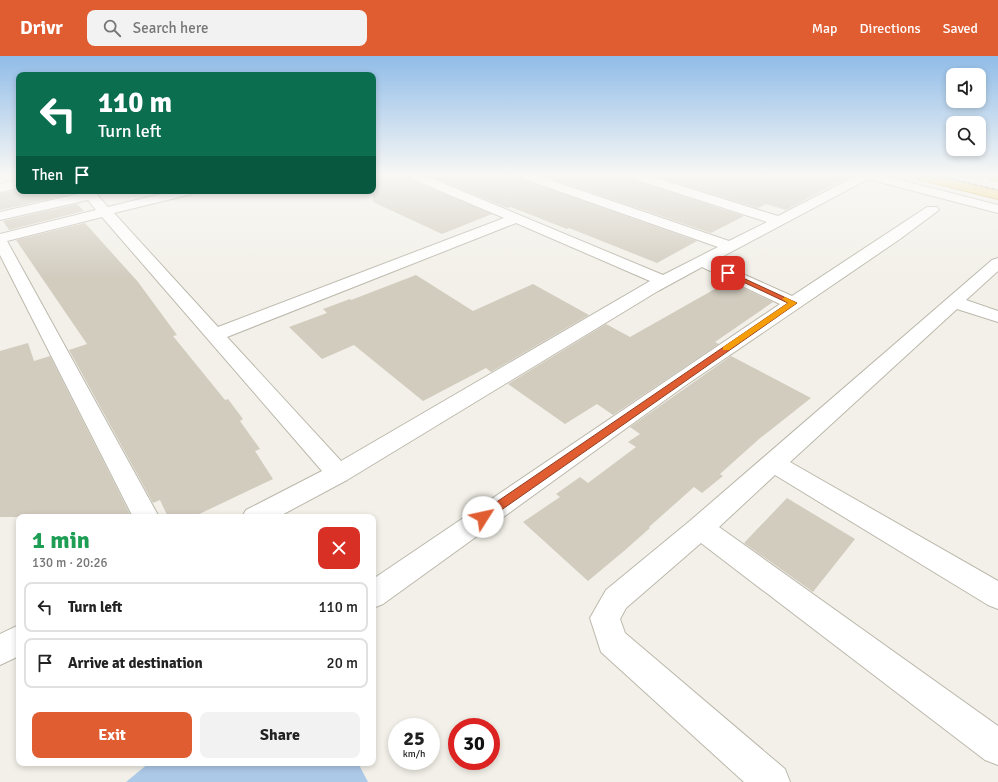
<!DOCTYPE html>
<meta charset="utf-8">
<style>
:root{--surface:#fff;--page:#f2f2f2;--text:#222;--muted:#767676;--line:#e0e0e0;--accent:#e05c31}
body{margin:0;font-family:Signika,sans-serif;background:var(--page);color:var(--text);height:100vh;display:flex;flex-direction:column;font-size:15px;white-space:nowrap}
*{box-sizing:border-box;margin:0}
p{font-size:13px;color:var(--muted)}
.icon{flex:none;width:22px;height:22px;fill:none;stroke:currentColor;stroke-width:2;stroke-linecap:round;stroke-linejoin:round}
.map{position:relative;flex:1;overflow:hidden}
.side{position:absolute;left:16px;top:458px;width:360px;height:252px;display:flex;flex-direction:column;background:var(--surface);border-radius:8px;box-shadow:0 2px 6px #0003}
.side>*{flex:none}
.hud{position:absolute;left:16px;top:16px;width:360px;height:122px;border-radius:8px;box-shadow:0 2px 6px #0003;background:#0b6e4f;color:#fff;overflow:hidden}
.controls{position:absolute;left:946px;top:12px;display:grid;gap:8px}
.controls a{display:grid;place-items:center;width:40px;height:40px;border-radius:8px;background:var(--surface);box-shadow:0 2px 6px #0003;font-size:20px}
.speed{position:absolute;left:388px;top:662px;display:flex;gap:8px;font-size:20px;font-weight:700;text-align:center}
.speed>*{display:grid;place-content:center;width:52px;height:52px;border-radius:50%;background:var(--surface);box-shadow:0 2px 6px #0003;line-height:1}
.speed small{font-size:10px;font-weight:400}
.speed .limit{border:6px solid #d22;background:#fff;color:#111}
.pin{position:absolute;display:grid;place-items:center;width:34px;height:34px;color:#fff;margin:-17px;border-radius:8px;box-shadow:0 2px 6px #0006}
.me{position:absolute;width:44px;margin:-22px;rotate:55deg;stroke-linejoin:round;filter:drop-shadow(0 0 3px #0008)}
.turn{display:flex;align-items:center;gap:14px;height:84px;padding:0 16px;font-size:18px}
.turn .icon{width:52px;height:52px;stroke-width:2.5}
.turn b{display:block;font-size:28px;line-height:34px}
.then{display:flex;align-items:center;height:38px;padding:0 16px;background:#0003;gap:8px;font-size:15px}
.round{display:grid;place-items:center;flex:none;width:42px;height:42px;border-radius:8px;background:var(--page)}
.head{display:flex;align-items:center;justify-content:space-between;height:68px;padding:0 16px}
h1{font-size:24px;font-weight:700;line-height:30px;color:#1e9e55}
.action{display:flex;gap:8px;margin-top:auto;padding:8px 16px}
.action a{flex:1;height:46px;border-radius:8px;background:var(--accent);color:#fff;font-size:16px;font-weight:700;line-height:46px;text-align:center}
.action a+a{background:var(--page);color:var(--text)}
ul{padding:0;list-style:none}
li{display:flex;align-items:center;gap:12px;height:50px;margin:0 8px 6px;padding:0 8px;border:2px solid var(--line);border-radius:8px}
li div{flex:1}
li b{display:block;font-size:15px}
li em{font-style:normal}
header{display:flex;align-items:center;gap:24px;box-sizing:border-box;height:56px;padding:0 20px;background:var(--accent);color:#fff}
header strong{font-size:19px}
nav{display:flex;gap:22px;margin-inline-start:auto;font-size:14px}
.search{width:280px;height:36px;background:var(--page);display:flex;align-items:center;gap:10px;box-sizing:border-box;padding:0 14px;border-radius:8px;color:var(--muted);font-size:15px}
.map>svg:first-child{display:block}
</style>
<header>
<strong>Drivr</strong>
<div class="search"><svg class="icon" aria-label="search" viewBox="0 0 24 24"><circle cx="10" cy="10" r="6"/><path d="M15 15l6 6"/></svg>Search here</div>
<nav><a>Map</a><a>Directions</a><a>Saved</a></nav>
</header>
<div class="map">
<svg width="998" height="726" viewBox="0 0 998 726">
<rect width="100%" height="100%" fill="#f2f0e8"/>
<polygon fill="#acc9e8" points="149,707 358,707 368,726 126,726"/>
<g fill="#d2ccbf">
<polygon points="373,120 409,120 411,124 492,158 442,178 373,146"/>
<polygon points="429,120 521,120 524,124 697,185 657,207 569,172 567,173 511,151 507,152"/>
<polygon points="543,120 631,120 634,124 744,160 711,177"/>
<polygon points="654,120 850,120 786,154 766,148 758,152"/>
<polygon points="12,135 65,135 68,139 0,154 0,137"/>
<polygon points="77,148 84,155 9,174 3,165"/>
<polygon points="85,167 138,226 177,279 173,280 225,344 228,343 243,363 240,365 260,393 255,395 273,423 193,461 168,461 160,444 153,447 69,294 87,288 16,184"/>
<polygon points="416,219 473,255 533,228 589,259 491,316 486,312 423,345 354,289 322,303 289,271 327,257 323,253 350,243 351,244"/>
<polygon points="729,225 773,246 715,286 719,288 613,359 597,348 565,368 508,328 606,268 630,281"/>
<polygon points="28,287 34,305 50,300 130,458 125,461 0,461 0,295"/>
<polygon points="731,300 811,342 759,383 720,418 723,420 702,437 694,431 649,471 650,472 624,495 588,525 523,466 560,441 556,438 580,421 588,427 636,391 628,386 640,378 630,371"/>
<polygon points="787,442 855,483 813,536 744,487"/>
</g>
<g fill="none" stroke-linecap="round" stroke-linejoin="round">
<g stroke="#bcb8ac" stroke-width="2">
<g id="minor">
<path d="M410,120h16l237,99 55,-28 -194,-68 -2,-3h17l190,65 38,-19 -133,-43 -2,-3h18l128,40 78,-40h28l114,29v8l-130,-34 -154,82 78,35 135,-89h10l2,3 -39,29 -214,146 -303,219 -10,4v-29l407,-275 -78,-37 -44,24 -311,189 -69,37h-36l4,-7 76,-39 -220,-254 -95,24 152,276h-26l-133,-262v-21l96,-24 -8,-10 -88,20v-8l82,-19 -1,-2h13l14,16 65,-16h21l-2,3 -78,19 104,114 286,-109 -92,-39zM516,167l134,58 -309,180 -114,-124z"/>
<polygon points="19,124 19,132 0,136 0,128"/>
<polygon points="998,202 998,215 966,244 998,255 998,266 957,253 790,406 998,525 998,553 988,549 775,419 719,471 998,670 998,709 985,704 701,487 626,552 620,563 625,577 785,713 790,726 744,726 601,596 590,562 606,534 691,464 992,204"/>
<polygon points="19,569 19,600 0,609 0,578"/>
</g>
</g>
<g stroke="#cba749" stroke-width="2">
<g id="highway">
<polygon points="916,120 936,120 998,135 998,143 918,123"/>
<polygon points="987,120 998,120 998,125 989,123"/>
</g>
</g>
<use href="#minor" fill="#fff" fill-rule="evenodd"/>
<use href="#highway" fill="#edd178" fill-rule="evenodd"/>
<polyline stroke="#969696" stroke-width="2" stroke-dasharray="3 3" stroke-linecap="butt" points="939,120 998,134"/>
</g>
<linearGradient id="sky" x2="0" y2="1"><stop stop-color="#90bce8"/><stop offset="0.54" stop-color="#f9f8f5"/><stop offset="1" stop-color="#f9f8f5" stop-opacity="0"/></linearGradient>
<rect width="998" height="221" fill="url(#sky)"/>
<polygon fill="#e05c31" stroke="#923c20" points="726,216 730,216 797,247 487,464 483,465 479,464 478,461 479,458 788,247 726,218"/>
<polygon fill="#f59e0b" points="785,241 797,247 729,294 723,294 723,291 788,247 782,243"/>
</svg>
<div class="controls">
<a><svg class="icon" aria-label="sound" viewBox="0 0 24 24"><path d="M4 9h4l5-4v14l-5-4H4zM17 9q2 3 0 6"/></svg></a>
<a><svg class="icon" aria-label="search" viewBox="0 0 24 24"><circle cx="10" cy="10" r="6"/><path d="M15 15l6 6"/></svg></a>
</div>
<div class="speed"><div>25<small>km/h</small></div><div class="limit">30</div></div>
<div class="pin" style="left:728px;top:217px;background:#d93025"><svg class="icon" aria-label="arrive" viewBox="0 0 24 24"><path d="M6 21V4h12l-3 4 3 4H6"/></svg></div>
<svg class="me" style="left:483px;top:461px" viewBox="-20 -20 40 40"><circle r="19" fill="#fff"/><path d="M0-13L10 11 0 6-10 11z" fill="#e05c31"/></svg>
<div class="hud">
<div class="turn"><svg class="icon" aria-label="left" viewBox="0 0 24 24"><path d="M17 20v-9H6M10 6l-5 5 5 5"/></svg><div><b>110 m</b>Turn left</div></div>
<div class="then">Then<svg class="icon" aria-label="arrive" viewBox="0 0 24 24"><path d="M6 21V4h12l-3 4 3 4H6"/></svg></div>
</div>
<section class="side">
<div class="head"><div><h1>1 min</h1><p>130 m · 20:26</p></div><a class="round" style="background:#d93025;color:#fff"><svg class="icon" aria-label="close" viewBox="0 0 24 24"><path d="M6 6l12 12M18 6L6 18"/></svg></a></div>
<ul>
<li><svg class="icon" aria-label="left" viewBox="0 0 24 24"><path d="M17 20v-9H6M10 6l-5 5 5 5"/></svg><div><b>Turn left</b></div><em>110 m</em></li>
<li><svg class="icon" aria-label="arrive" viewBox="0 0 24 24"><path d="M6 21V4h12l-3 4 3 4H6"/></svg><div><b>Arrive at destination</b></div><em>20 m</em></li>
</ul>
<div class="action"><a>Exit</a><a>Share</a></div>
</section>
</div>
